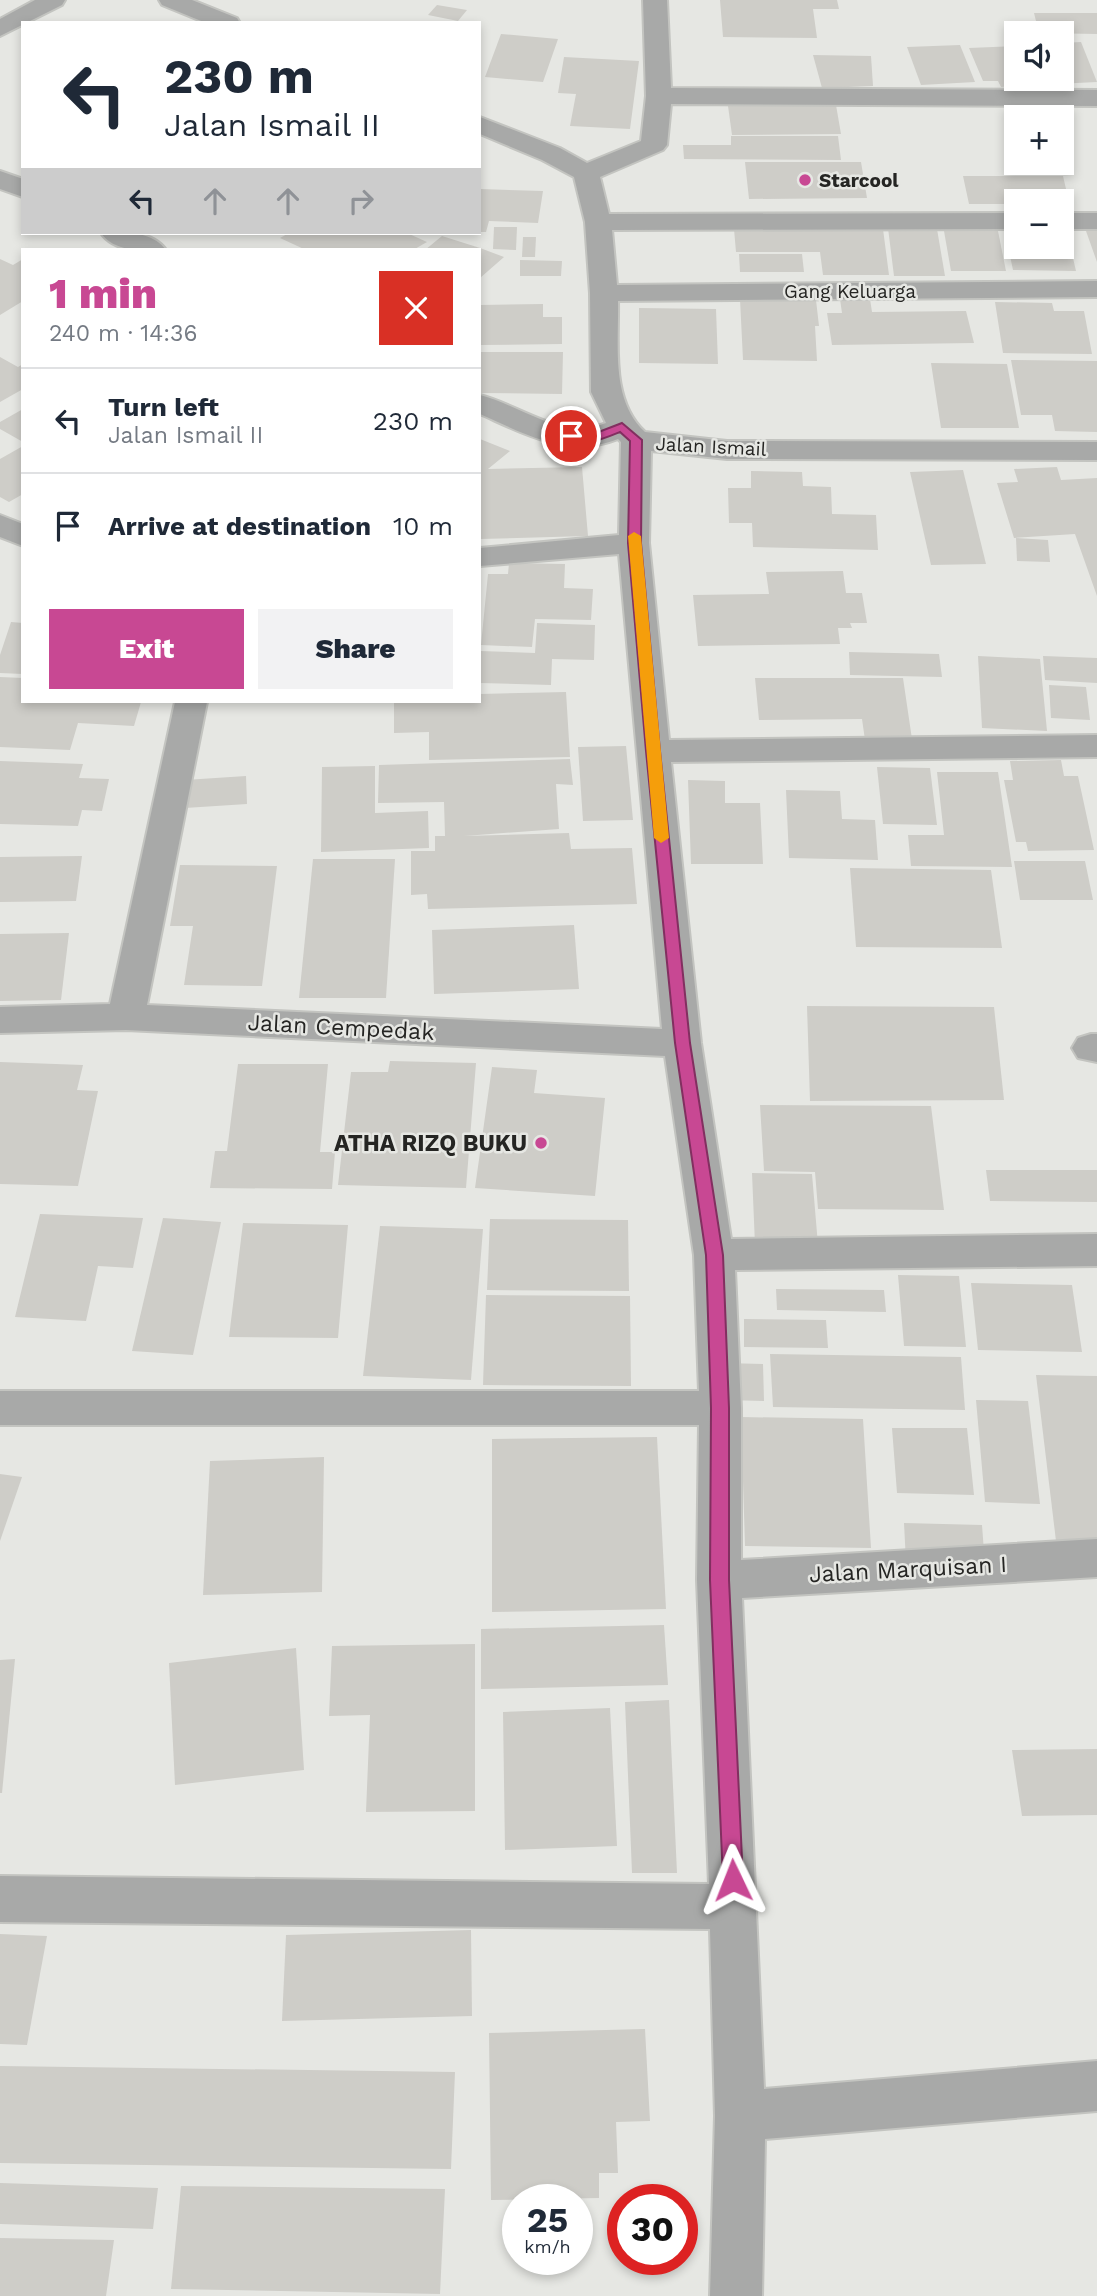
<!DOCTYPE html>
<meta charset="utf-8">
<style>
:root{--surface:#fff;--page:#f2f2f3;--text:#1f2937;--muted:#747a83;--line:#e0e1e3;--accent:#c84893}
body{margin:0;font-family:"Work Sans",sans-serif;background:var(--page);color:var(--text);height:100vh;display:flex;flex-direction:column;font-size:26px;white-space:nowrap}
*{box-sizing:border-box;margin:0}
p{font-size:23px;color:var(--muted)}
.icon{flex:none;width:38px;height:38px;fill:none;stroke:currentColor;stroke-width:2;stroke-linecap:round;stroke-linejoin:round}
.map{position:relative;flex:1;overflow:hidden}
.sheet{position:absolute;left:21px;top:248px;width:460px;height:455px;display:flex;flex-direction:column;background:var(--surface);border-radius:0px;box-shadow:0 4px 10px #0003}
.sheet>*{flex:none}
.top-card{position:absolute;left:21px;top:21px;width:460px;height:214px;border-radius:0px;box-shadow:0 4px 10px #0003;background:#fff;color:var(--text);overflow:hidden}
.controls{position:absolute;left:1004px;top:21px;display:grid;gap:14px}
.controls a{display:grid;place-items:center;width:70px;height:70px;border-radius:0px;background:var(--surface);box-shadow:0 4px 10px #0003;font-size:35px}
.speed{position:absolute;left:502px;top:2184px;display:flex;gap:14px;font-size:35px;font-weight:700;text-align:center}
.speed>*{display:grid;place-content:center;width:91px;height:91px;border-radius:50%;background:var(--surface);box-shadow:0 4px 10px #0003;line-height:1}
.speed small{font-size:18px;font-weight:400}
.speed .limit{border:10px solid #d22;background:#fff;color:#111}
.pin{position:absolute;display:grid;place-items:center;width:60px;height:60px;color:#fff;margin:-30px;border:4px solid #fff;border-radius:50%;box-shadow:0 2px 7px #0007}
.me{position:absolute;width:77px;margin:-38px;rotate:358deg;stroke-linejoin:round;filter:drop-shadow(0 0 5px #0008)}
.turn{display:flex;align-items:center;gap:24px;height:147px;padding:0 28px;font-size:32px}
.turn .icon{width:91px;height:91px;stroke-width:2.5}
.turn b{display:block;font-size:49px;line-height:60px}
.lanes{display:flex;align-items:center;height:66px;padding:0 28px;background:#0003;justify-content:center;gap:35px;direction:ltr}
.lanes .off{opacity:.35}
.round{display:grid;place-items:center;flex:none;width:74px;height:74px;border-radius:0px;background:var(--page)}
.head{display:flex;align-items:center;justify-content:space-between;height:119px;padding:0 28px}
h1{font-size:42px;font-weight:800;line-height:52px;color:var(--accent)}
.cta{display:flex;gap:14px;margin-top:auto;padding:14px 28px}
.cta a{flex:1;height:80px;border-radius:0px;background:var(--accent);color:#fff;font-size:28px;font-weight:800;line-height:80px;text-align:center}
.cta a+a{background:var(--page);color:var(--text)}
ul{padding:0;list-style:none}
li{display:flex;align-items:center;gap:21px;height:105px;padding:0 28px;border-top:2px solid var(--line)}
li div{flex:1}
li b{display:block;font-size:26px}
li em{font-style:normal}
.map>svg:first-child{display:block}
</style>
<div class="map">
<svg width="1097" height="2296" viewBox="0 0 1097 2296">
<rect width="100%" height="100%" fill="#e6e7e3"/>
<g fill="#cecdc8">
<polygon points="720,0 837,0 839,9 813,9 817,38 723,37"/>
<polygon points="437,5 467,10 458,21 428,15"/>
<polygon points="1034,13 1097,13 1097,34 1039,33"/>
<polygon points="501,34 558,39 543,82 485,77"/>
<polygon points="1081,42 1097,82 1056,84 1053,79 1062,79 1062,43"/>
<polygon points="960,45 975,82 921,85 907,47"/>
<polygon points="1017,46 1017,79 1036,79 1039,85 1001,87 998,81 983,81 969,48"/>
<polygon points="813,55 871,56 873,86 822,88"/>
<polygon points="564,57 639,61 630,129 570,126 576,94 558,93"/>
<polygon points="836,105 841,134 732,135 728,106"/>
<polygon points="731,136 838,136 841,160 684,159 683,145 731,145"/>
<polygon points="745,162 861,162 867,198 749,199"/>
<polygon points="963,176 1063,176 1073,219 1062,219 1062,201 1017,201 1016,219 1012,204 969,204"/>
<polygon points="480,189 543,191 538,223 489,221 486,232 480,232"/>
<polygon points="494,227 517,227 516,250 493,249"/>
<polygon points="888,228 937,229 945,276 894,276"/>
<polygon points="734,229 883,229 889,275 823,275 820,252 736,252"/>
<polygon points="944,231 998,231 1006,271 951,271"/>
<polygon points="1086,231 1097,231 1097,262"/>
<polygon points="1005,232 1017,232 1017,247 1062,247 1062,232 1067,232 1076,271 1013,270"/>
<polygon points="289,233 407,233 427,242 413,250 306,250 280,238"/>
<polygon points="442,236 480,248 504,257 480,278 480,250 425,250"/>
<polygon points="523,237 536,237 535,257 522,257"/>
<polygon points="739,254 802,254 804,272 740,272"/>
<polygon points="0,259 13,265 23,259 23,301 0,315"/>
<polygon points="520,260 562,261 561,276 520,276"/>
<polygon points="740,299 816,300 819,326 815,326 817,361 743,360"/>
<polygon points="840,299 870,299 872,312 966,311 974,343 832,345 827,313 842,313"/>
<polygon points="995,302 1052,303 1054,311 1084,311 1092,354 1003,353"/>
<polygon points="543,304 543,317 562,317 562,344 480,345 480,305"/>
<polygon points="639,308 716,309 718,364 639,363"/>
<polygon points="480,352 563,352 562,394 480,393"/>
<polygon points="0,357 18,367 23,364 23,389 0,402"/>
<polygon points="1011,360 1097,361 1097,432 1055,431 1052,415 1021,415"/>
<polygon points="931,363 1007,364 1019,428 941,428"/>
<polygon points="23,409 23,442 0,429 0,422"/>
<polygon points="480,439 510,451 488,469 582,467 588,536 480,539"/>
<polygon points="23,446 23,494 9,502 0,497 0,459"/>
<polygon points="1057,467 1061,480 1097,478 1097,596 1075,534 1014,538 997,483 1018,482 1014,469"/>
<polygon points="963,470 986,564 931,565 910,472"/>
<polygon points="751,471 802,472 803,486 831,487 832,514 876,515 878,550 753,547 752,523 729,523 728,488 751,488"/>
<polygon points="1016,538 1048,540 1050,562 1017,561"/>
<polygon points="509,563 565,564 564,588 593,589 591,620 535,619 532,647 481,645 488,574 508,574"/>
<polygon points="843,571 846,593 862,593 867,623 850,623 852,628 838,628 840,644 698,646 693,595 769,594 766,572"/>
<polygon points="11,622 23,623 23,674 0,673 0,655"/>
<polygon points="537,623 595,625 594,660 552,659 551,685 480,683 480,651 535,653"/>
<polygon points="849,652 939,654 942,677 850,675"/>
<polygon points="978,656 1040,659 1047,731 982,728"/>
<polygon points="1043,656 1097,658 1097,683 1045,680"/>
<polygon points="0,677 23,678 23,702 141,702 134,726 78,723 70,750 0,747"/>
<polygon points="755,678 903,678 913,746 866,747 862,719 759,720"/>
<polygon points="1049,685 1086,687 1090,720 1051,718"/>
<polygon points="566,692 570,757 429,760 429,732 394,733 394,702 480,702 480,694"/>
<polygon points="626,746 633,820 583,821 578,747"/>
<polygon points="570,759 573,785 556,784 559,829 464,836 569,833 571,849 632,848 637,904 428,909 427,894 411,895 411,851 435,851 435,836 445,836 444,802 378,803 379,765"/>
<polygon points="1061,760 1064,776 1078,776 1094,850 1028,851 1026,842 1016,842 1004,780 1013,780 1010,761"/>
<polygon points="0,761 83,764 79,778 109,779 102,811 82,810 78,826 0,824"/>
<polygon points="375,766 375,813 428,811 429,848 321,852 322,767"/>
<polygon points="877,767 930,768 937,825 883,824"/>
<polygon points="937,772 998,772 1012,867 911,866 908,835 944,835"/>
<polygon points="246,776 247,804 185,808 185,780"/>
<polygon points="688,780 725,781 725,803 760,803 763,864 691,864"/>
<polygon points="786,790 840,791 842,819 875,820 878,860 789,858"/>
<polygon points="82,856 76,901 0,902 0,857"/>
<polygon points="313,859 395,859 386,998 299,998"/>
<polygon points="1014,861 1085,861 1093,900 1020,900"/>
<polygon points="180,865 277,866 262,986 184,985 193,926 170,926"/>
<polygon points="850,868 991,870 1002,948 856,947"/>
<polygon points="574,925 579,989 434,994 432,930"/>
<polygon points="69,933 61,1000 0,1001 0,934"/>
<polygon points="807,1006 994,1007 1004,1100 810,1101"/>
<polygon points="390,1061 476,1063 466,1188 338,1185 351,1072 388,1072"/>
<polygon points="0,1062 83,1065 77,1090 98,1091 78,1186 0,1184"/>
<polygon points="238,1064 328,1064 320,1152 335,1152 332,1189 210,1188 215,1151 227,1151"/>
<polygon points="492,1067 537,1070 534,1093 605,1098 595,1196 475,1188"/>
<polygon points="760,1105 931,1106 944,1210 818,1209 815,1172 764,1171"/>
<polygon points="986,1170 1097,1170 1097,1202 990,1201"/>
<polygon points="752,1173 812,1174 818,1245 755,1245"/>
<polygon points="40,1214 143,1218 133,1268 98,1266 86,1321 15,1317"/>
<polygon points="163,1218 221,1222 193,1355 132,1351"/>
<polygon points="490,1219 628,1220 629,1291 487,1290"/>
<polygon points="243,1223 348,1225 338,1338 229,1337"/>
<polygon points="380,1226 483,1229 471,1380 363,1376"/>
<polygon points="898,1275 959,1276 966,1347 904,1346"/>
<polygon points="971,1283 1072,1285 1082,1352 978,1350"/>
<polygon points="776,1289 884,1290 886,1312 777,1310"/>
<polygon points="486,1295 630,1296 631,1386 483,1385"/>
<polygon points="744,1319 826,1320 828,1348 744,1347"/>
<polygon points="770,1354 961,1357 965,1410 773,1407"/>
<polygon points="724,1363 763,1364 764,1401 726,1400"/>
<polygon points="1036,1375 1097,1376 1097,1542 1056,1541"/>
<polygon points="976,1400 1028,1401 1040,1504 985,1502"/>
<polygon points="741,1417 863,1419 871,1548 745,1546"/>
<polygon points="892,1428 967,1428 974,1495 897,1493"/>
<polygon points="657,1437 666,1609 492,1612 492,1439"/>
<polygon points="324,1457 322,1592 203,1595 210,1461"/>
<polygon points="0,1474 22,1477 0,1541"/>
<polygon points="904,1523 982,1525 985,1565 906,1562"/>
<polygon points="664,1625 668,1685 481,1689 481,1629"/>
<polygon points="475,1644 475,1811 366,1812 370,1715 329,1716 332,1646"/>
<polygon points="296,1648 304,1770 175,1785 169,1663"/>
<polygon points="15,1659 2,1793 0,1793 0,1660"/>
<polygon points="669,1700 677,1873 632,1873 625,1702"/>
<polygon points="610,1708 617,1846 505,1850 503,1712"/>
<polygon points="1097,1749 1097,1815 1022,1816 1012,1750"/>
<polygon points="471,1930 472,2016 282,2021 286,1935"/>
<polygon points="0,1934 47,1936 27,2045 0,2044"/>
<polygon points="645,2029 650,2121 616,2122 618,2173 599,2173 599,2198 491,2200 489,2033"/>
<polygon points="0,2066 455,2072 451,2169 0,2163"/>
<polygon points="0,2183 158,2188 153,2229 0,2224"/>
<polygon points="181,2186 445,2189 440,2294 171,2289"/>
<polygon points="0,2238 114,2240 106,2296 0,2296"/>
</g>
<g fill="none" stroke-linecap="round" stroke-linejoin="round">
<g stroke="#c3c4c0" stroke-width="4">
<g id="street">
<polygon points="35,0 65,0 62,5 0,36 0,19"/>
<polygon points="159,0 192,0 237,18 240,23 206,23 162,5"/>
<path d="M643,0h24l4,88 426,2v16l-426,-2 -4,41 -4,5 -63,27 9,37 408,-1v16l-405,1 5,55 480,-4v16l-479,4c1,43 -8,99 27,131l82,9 370,1v18l-370,-1 -76,-8 -2,92 20,197 428,-5v22l-426,5 30,281 30,196 366,-5v32l-362,4 6,138v152l356,-21v38l-355,21 22,491 333,-28v50l-332,28 -3,157h-52l5,-180 -5,-187 -710,-7v-46l709,8 -12,-304 2,-155h-699v-34h699l-5,-136 -29,-199 -539,-26 -126,3v-26l110,-3 65,-302h32l-60,303 515,24 -43,-475 -139,12v-18l139,-13 2,-93 -3,-3c-49,20 -93,-5 -138,-25v-19c43,11 81,46 126,28l-15,-31 -1,-99 -5,-71 -11,-45 -32,-17 -62,-26v-17l80,31 27,15 54,-22 5,-45z"/>
<polygon points="0,171 23,179 23,197 0,189"/>
<rect x="1062" y="213" width="35" height="16"/>
<path d="M101,233c21,-1 51,-3 65,17 -21,1 -51,3 -65,-17z"/>
<polygon points="0,515 23,524 23,546 0,537"/>
<polygon points="1091,1034 1097,1034 1097,1062 1078,1058 1072,1048 1078,1038"/>
</g>
</g>
<use href="#street" fill="#a8a9a8" fill-rule="evenodd"/>
</g>
<path fill="#c84893" stroke="#822f60" stroke-width="2" d="M622,423l20,17 -1,103 19,208 30,292 33,212 6,153v172l14,300 -3,6 -7,3 -7,-3 -3,-6 -13,-300 1,-172 -5,-153 -31,-212 -29,-292 -18,-208 2,-102 -10,-9c-17,7 -39,17 -55,4l6,-3 20,2z"/>
<polygon fill="#f59e0b" points="634,532 641,536 669,838 661,843 654,838 628,536"/>
<g fill="#c84893" stroke="#e6e7e3" stroke-width="2.5">
<circle cx="805" cy="180" r="7"/>
<circle cx="541" cy="1143" r="7"/>
</g>
<g text-anchor="middle" stroke-width="5" stroke-linejoin="round" paint-order="stroke">
<g font-size="19" font-weight="bold" fill="#252523" stroke="#e6e7e3" text-anchor="start">
<text x="819" y="187">Starcool</text>
</g>
<g font-size="19" fill="#252523" stroke="#e6e7e3">
<text x="850" y="298">Gang Keluarga</text>
<text transform="translate(711 446) rotate(3)" y="7">Jalan Ismail</text>
</g>
<g font-size="23" fill="#252523" stroke="#e6e7e3">
<text transform="translate(341 1027) rotate(3)" y="8">Jalan Cempedak</text>
<text transform="translate(908 1569) rotate(-3)" y="8">Jalan Marquisan I</text>
</g>
<g font-size="23" font-weight="bold" fill="#252523" stroke="#e6e7e3" text-anchor="end">
<text x="527" y="1151">ATHA RIZQ BUKU</text>
</g>
</g>
</svg>
<div class="controls">
<a><svg class="icon" aria-label="sound" viewBox="0 0 24 24"><path d="M4 9h4l5-4v14l-5-4H4zM17 9q2 3 0 6"/></svg></a>
<a>+</a>
<a>−</a>
</div>
<div class="speed"><div>25<small>km/h</small></div><div class="limit">30</div></div>
<div class="pin" style="left:571px;top:436px;background:#d93025"><svg class="icon" aria-label="arrive" viewBox="0 0 24 24"><path d="M6 21V4h12l-3 4 3 4H6"/></svg></div>
<svg class="me" style="left:733px;top:1880px" viewBox="-20 -20 40 40"><path d="M0-17L14 15 0 8-14 15z" fill="#c84893" stroke="#fff" stroke-width="4"/></svg>
<div class="top-card">
<div class="turn"><svg class="icon" aria-label="left" viewBox="0 0 24 24"><path d="M17 20v-9H6M10 6l-5 5 5 5"/></svg><div><b>230 m</b>Jalan Ismail II</div></div>
<div class="lanes"><svg class="icon" aria-label="left" viewBox="0 0 24 24"><path d="M17 20v-9H6M10 6l-5 5 5 5"/></svg><svg class="icon off" aria-label="ahead" viewBox="0 0 24 24"><path d="M12 20V5M6 11l6-6 6 6"/></svg><svg class="icon off" aria-label="ahead" viewBox="0 0 24 24"><path d="M12 20V5M6 11l6-6 6 6"/></svg><svg class="icon off" aria-label="right" viewBox="0 0 24 24"><path d="M7 20v-9h11M14 6l5 5-5 5"/></svg></div>
</div>
<section class="sheet">
<div class="head"><div><h1>1 min</h1><p>240 m · 14:36</p></div><a class="round" style="background:#d93025;color:#fff"><svg class="icon" aria-label="close" viewBox="0 0 24 24"><path d="M6 6l12 12M18 6L6 18"/></svg></a></div>
<ul>
<li><svg class="icon" aria-label="left" viewBox="0 0 24 24"><path d="M17 20v-9H6M10 6l-5 5 5 5"/></svg><div><b>Turn left</b><p>Jalan Ismail II</p></div><em>230 m</em></li>
<li><svg class="icon" aria-label="arrive" viewBox="0 0 24 24"><path d="M6 21V4h12l-3 4 3 4H6"/></svg><div><b>Arrive at destination</b></div><em>10 m</em></li>
</ul>
<div class="cta"><a>Exit</a><a>Share</a></div>
</section>
</div>
